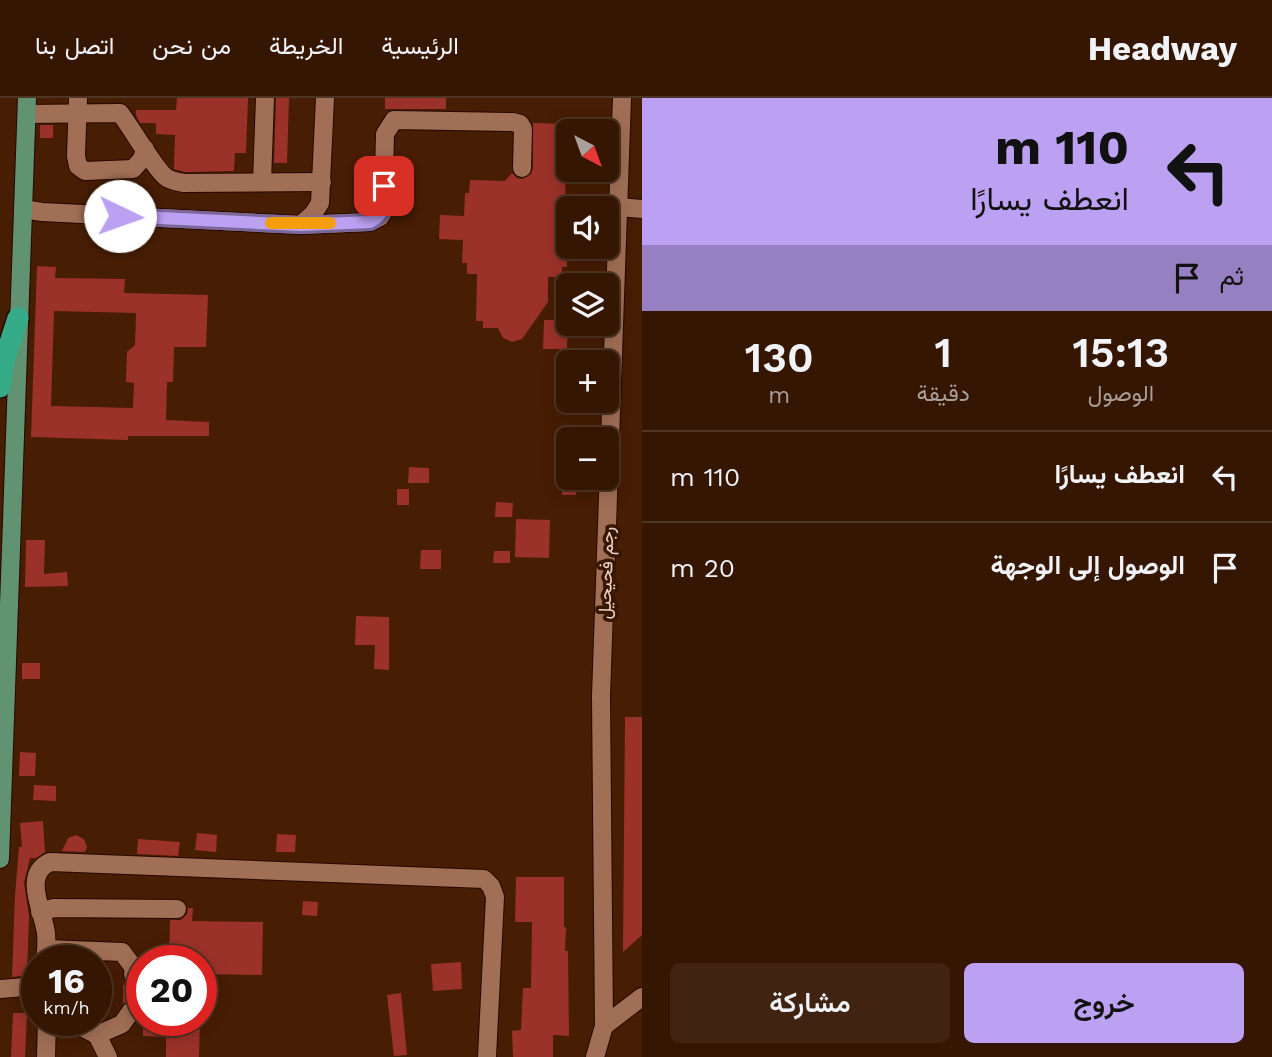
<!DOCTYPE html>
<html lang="ar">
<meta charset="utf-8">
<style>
:root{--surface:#351602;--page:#402311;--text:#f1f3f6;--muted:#aa9f99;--line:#4f3524;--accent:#bca0f2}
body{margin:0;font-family:"Work Sans",Vazirmatn,sans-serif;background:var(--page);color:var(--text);direction:rtl;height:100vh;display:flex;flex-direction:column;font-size:26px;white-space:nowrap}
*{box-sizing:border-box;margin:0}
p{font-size:23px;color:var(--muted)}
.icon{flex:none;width:38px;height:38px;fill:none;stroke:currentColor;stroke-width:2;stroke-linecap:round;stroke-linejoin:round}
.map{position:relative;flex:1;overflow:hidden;direction:ltr}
.sheet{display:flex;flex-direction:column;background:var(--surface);width:630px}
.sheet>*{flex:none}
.banner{background:#bca0f2;color:#111;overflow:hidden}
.needle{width:46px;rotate:139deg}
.fabs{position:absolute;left:556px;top:21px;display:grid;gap:14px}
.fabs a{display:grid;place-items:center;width:63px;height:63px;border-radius:10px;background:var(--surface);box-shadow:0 4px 18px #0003,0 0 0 2px var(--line);font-size:35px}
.speed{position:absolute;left:21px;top:847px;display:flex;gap:14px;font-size:35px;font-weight:700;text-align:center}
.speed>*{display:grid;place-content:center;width:91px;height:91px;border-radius:50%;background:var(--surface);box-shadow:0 4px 18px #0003,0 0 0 2px var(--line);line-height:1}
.speed small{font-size:18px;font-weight:400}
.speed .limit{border:10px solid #d22;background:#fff;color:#111}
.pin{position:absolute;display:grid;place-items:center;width:60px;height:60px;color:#fff;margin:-30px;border-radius:14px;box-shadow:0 4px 10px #0006}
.me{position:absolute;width:77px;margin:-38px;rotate:93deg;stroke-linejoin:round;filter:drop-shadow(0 0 5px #0008)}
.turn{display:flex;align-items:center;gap:24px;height:147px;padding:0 28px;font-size:32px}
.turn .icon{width:91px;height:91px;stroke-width:2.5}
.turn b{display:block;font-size:49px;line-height:60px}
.then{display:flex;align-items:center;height:66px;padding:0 28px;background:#0003;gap:14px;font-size:26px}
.eta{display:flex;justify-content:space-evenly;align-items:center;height:119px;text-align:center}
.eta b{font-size:42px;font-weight:600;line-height:49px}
.primary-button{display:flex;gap:14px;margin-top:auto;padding:14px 28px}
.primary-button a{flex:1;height:80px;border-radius:10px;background:var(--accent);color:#111;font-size:28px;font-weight:600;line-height:80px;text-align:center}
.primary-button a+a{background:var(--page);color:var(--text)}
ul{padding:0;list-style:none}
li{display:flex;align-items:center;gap:21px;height:91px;padding:0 28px;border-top:2px solid var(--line)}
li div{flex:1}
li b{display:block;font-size:26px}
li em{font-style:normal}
header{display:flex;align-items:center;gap:42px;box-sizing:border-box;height:98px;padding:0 35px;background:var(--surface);border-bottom:2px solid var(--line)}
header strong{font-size:33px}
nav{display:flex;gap:38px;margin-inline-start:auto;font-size:24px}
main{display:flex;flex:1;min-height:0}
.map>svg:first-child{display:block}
</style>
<header>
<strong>Headway</strong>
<nav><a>الرئيسية</a><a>الخريطة</a><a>من نحن</a><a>اتصل بنا</a></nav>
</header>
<main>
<section class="sheet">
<div class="banner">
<div class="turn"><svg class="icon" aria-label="left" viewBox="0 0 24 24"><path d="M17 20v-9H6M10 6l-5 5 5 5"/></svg><div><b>110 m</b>انعطف يسارًا</div></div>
<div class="then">ثم<svg class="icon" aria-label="arrive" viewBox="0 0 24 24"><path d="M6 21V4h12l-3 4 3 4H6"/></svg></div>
</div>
<div class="eta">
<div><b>15:13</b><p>الوصول</p></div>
<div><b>1</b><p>دقيقة</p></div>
<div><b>130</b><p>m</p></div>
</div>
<ul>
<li><svg class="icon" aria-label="left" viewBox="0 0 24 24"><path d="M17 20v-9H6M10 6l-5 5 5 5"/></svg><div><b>انعطف يسارًا</b></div><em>110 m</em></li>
<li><svg class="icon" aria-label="arrive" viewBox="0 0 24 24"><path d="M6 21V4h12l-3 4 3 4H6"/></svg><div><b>الوصول إلى الوجهة</b></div><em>20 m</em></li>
</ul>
<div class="primary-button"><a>خروج</a><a>مشاركة</a></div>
</section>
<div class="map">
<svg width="642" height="959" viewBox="0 0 642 959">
<rect width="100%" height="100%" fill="#471d03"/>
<g fill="#9b3229" fill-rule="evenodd">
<polygon points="177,0 248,0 246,55 235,55 234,73 185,74 174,71 175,37 156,36 156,25 140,25 136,17 136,12 176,12"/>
<polygon points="276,0 289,0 287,65 274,65"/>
<rect x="385" y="0" width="61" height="11"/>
<polygon points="533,25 569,26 569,74 566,74 565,98 568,98 567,169 562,169 562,179 548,179 548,204 522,241 512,244 503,240 498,230 483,230 483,223 476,223 477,176 467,176 467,165 462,165 463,142 439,141 440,117 464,118 465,95 469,95 470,82 505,83 512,75 517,80 522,81 531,76 533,70"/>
<rect x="40" y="27" width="13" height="13"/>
<path d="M37,168l19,1 -1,11 70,1 -1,14 84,2 -2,52h-32l-1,35h-6l-1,38 43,2v14h-81v4l-97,-3zM54,213l82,2 -1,32 -8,7 -1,30 8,1 -1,25 -82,-2z"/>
<polygon points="544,222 568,222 567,251 543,251"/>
<polygon points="409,369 429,370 429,385 408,385"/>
<polygon points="562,380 577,380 576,397 562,397"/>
<rect x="397" y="391" width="12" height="16"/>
<polygon points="496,404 513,405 512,419 495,419"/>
<polygon points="516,421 550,422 549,460 515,459"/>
<polygon points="26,442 45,442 44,476 67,474 68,488 25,489"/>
<polygon points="421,452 441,452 441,471 420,471"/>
<polygon points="494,453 510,453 510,465 493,465"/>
<polygon points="356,518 389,519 389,572 374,571 375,547 355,547"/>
<rect x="22" y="565" width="18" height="16"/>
<polygon points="625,619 642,619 642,837 623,854"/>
<polygon points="20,654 36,655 35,678 19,678"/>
<polygon points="34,687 56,688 56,703 33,702"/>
<polygon points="43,723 45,754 36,760 30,760 24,785 29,818 27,877 12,879 15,797 19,749 22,749 20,725"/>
<polygon points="197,735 217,737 216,754 195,752"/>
<polygon points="277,736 296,737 295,754 276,754"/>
<polygon points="76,737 84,741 87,749 85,754 62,753 68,740"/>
<polygon points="138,741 180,744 178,758 137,756"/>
<polygon points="516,779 564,779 564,829 566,829 565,853 568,853 569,938 553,937 553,959 513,959 512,933 521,932 523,890 531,890 532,824 515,824"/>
<polygon points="303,803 318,804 317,818 302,817"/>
<polygon points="188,810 193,810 192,823 263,824 262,877 201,876 201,863 169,863 170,822 181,822 187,816"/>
<polygon points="461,864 462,891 433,893 431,866"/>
<polygon points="123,887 142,888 142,910 138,904 133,902 123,906"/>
<polygon points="401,895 407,957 394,958 387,897"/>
<polygon points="13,915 27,915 25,959 11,959"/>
<polygon points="143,922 200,922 199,959 166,959 166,939 143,938"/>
</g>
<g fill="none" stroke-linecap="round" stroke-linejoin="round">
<g stroke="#270800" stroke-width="20">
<g id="minor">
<polyline points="78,0 76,58 78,68 85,73 133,71 142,61 145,51"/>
<path d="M27,16l93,-1c11,14 36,58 47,65 5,3 11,4 17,5l138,-1"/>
<polyline points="262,84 265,0"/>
<polyline points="619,109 642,111"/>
<polyline points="23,111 42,114 301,127 313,116 320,105 325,0"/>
<polyline points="301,127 370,124 380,119 383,114 385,36 394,22 513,24 520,26 523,31 522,70"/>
<polyline points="40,814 54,810 177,811"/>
<polyline points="47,851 122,854 134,870 133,876"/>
<path d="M45,863c1,-9 2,-19 1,-28 -3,-23 -24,-58 4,-71l434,17 7,7 4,11 -8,160"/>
<polyline points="0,891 37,888"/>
<polyline points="69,922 97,937 122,926 131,913"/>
<polyline points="604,928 642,899"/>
<polyline points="97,937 108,959"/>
<polyline points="46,959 47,922"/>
<polyline points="595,959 604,928 601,598 622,0"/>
</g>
</g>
<g stroke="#270800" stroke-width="20">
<polyline id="major" points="0,761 27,0"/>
</g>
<g stroke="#270800" stroke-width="24">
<polyline id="highway" points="0,289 4,263 18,220"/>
</g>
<use href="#minor" stroke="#a16f55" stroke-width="18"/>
<use href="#major" stroke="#619373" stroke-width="18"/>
<use href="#highway" stroke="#36ab87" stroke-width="21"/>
</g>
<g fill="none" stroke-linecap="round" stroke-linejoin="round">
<g stroke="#7a689d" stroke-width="18">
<path id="route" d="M120,118l181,9 69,-3c17,-9 13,-18 14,-36"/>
</g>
<use href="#route" stroke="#bca0f2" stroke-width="12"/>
<polyline stroke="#f59e0b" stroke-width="12" points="271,125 330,125"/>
</g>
<g text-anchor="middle" stroke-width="7" stroke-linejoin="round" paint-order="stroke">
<g font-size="18" fill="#edd1c3" stroke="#371704">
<text transform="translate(606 475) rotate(-88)" y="6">رجم فحيحيل</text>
</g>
</g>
</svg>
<div class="fabs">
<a><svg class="needle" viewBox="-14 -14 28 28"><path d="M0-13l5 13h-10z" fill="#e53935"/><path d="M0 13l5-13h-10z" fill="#aa9f99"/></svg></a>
<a><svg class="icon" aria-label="sound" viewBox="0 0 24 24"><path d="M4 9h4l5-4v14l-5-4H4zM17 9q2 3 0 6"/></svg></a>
<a><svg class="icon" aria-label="layers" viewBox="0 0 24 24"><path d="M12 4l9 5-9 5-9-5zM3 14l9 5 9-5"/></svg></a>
<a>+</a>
<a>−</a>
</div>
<div class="speed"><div>16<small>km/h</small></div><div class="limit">20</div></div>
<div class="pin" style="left:384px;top:88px;background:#d93025"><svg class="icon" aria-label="arrive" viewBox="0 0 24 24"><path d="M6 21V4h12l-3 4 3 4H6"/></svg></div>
<svg class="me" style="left:120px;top:118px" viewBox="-20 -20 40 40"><circle r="19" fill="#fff"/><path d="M0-13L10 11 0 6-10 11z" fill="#bca0f2"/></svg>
</div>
</main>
